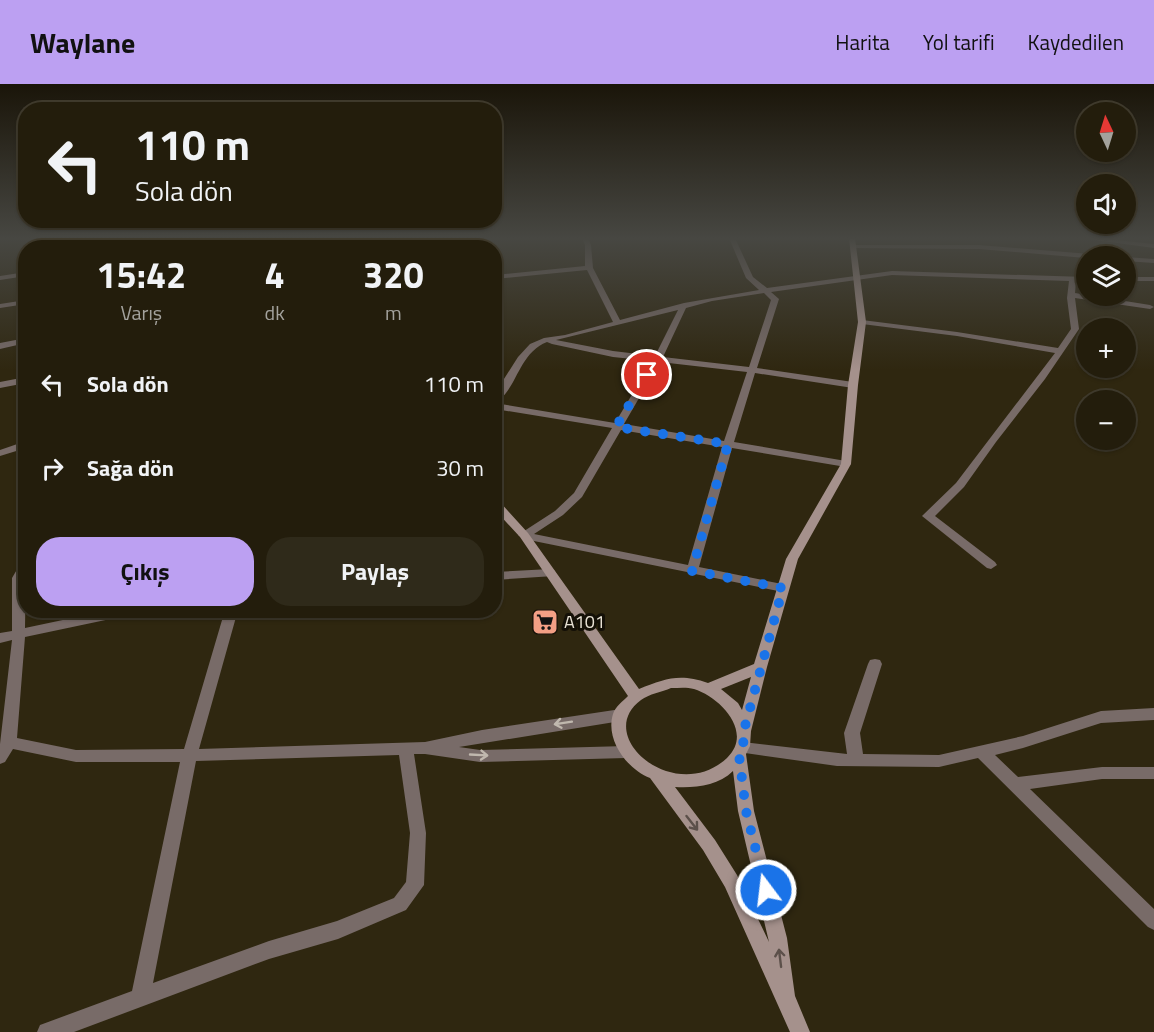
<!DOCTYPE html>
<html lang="tr">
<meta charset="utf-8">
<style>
:root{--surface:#231d0c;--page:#2f2a1a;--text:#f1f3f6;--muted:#a3a29d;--line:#403b2d;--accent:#bca0f2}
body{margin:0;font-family:"Titillium Web",sans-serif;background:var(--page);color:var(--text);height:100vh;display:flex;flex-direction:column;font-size:22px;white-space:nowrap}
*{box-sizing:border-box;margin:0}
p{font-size:20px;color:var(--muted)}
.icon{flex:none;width:33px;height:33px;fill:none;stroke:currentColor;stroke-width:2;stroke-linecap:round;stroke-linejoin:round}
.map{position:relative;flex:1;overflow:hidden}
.side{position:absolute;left:18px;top:156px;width:484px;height:378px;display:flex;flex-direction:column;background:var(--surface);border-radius:24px;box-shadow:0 2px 4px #0004,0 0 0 2px var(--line)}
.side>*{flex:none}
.hud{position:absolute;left:18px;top:18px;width:484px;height:126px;border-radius:24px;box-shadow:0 2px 4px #0004,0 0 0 2px var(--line);background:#231d0c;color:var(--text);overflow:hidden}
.needle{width:39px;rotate:356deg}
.buttons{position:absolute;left:1076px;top:18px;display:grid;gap:12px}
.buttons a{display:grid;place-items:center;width:60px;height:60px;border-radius:50%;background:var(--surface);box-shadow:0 2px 4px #0004,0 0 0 2px var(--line);font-size:30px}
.pin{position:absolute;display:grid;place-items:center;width:51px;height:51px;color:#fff;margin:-26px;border:3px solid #fff;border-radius:50%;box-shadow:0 2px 6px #0007}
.me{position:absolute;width:66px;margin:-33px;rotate:345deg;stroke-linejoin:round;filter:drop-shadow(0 0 4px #0008)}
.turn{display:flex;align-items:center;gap:21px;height:126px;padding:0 18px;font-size:27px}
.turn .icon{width:78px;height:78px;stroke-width:2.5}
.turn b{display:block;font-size:42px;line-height:51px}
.eta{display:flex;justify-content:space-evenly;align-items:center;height:102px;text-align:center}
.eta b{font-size:36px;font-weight:700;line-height:42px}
.cta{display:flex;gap:12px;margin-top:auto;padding:12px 18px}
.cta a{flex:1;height:69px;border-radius:24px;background:var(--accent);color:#111;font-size:24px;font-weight:700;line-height:69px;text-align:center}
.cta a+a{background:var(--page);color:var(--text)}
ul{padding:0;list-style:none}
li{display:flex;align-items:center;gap:18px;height:84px;padding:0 18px}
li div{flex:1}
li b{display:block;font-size:22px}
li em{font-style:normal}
header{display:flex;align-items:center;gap:36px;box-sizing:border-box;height:84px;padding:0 30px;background:var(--accent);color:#111}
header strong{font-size:28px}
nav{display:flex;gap:33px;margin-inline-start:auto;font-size:21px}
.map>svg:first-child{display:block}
</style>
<header>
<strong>Waylane</strong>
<nav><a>Harita</a><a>Yol tarifi</a><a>Kaydedilen</a></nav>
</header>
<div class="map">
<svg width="1154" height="948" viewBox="0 0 1154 948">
<rect width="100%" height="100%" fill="#2f2710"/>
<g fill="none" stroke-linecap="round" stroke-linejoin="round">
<g fill="#786b68" fill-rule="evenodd">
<polygon points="141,154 147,154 143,164 136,164"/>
<polygon points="477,154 486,154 452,164 439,164"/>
<path d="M582,154h6l3,7 2,23 27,52 64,-17 75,-13 -13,-12 -17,-40h6l18,39 14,11 125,-17 194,6v4h-10l-1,12 75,12 4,2 -4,2 -75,-11 4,31 -34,50 -49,63 -32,45 -29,29 60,46 2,3 -6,4 -4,-1 -65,-52 34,-33 99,-130 -98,-17 -95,-12 -4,-2 4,-2 95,12 101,16 13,-19 -4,-31 2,-17 -177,-6 -121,17 8,7 -22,69 96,14 5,3 -5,3 -98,-15 -21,69 112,19 5,3 -5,3 -114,-19 -33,119 88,18 2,3 -6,4 -88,-18 -3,1 -5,-3 -163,-33 -6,-4 37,-24 19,-18 38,-65 -117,-19v-6l120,20 37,-62 -39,-4 -61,-13 -5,-2c-30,12 -30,50 -52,60v-9l23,-36 12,-13 14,-6 21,-3 48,-13 -26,-52 -92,9v-4l90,-9v-21zM764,209l7,7 -22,67 -86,-10 23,-49 26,-7zM678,226l-23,46 -42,-5 -57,-11zM660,278l87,10 -23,69 -100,-17zM621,346l101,17 -34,118 -154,-31 29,-19 19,-18z"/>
<polygon points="1080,154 1097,154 1154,160 1154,164"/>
<polygon points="852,161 979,161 1090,170 1093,172 1086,174 979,165 850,164 850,162"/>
<polygon points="1125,173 1154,175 1154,179 1125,177"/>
<polygon points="26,188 26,192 0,196 0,192"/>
<rect x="1125" y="193" width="29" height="4"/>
<polygon points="26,216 26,220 0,224 0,220"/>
<polygon points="26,254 26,259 0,265 0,259"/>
<polygon points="26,293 26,299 0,304 0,298"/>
<polygon points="26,357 26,364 0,372 0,366"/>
<path d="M26,476l-1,68 85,-18h30l-6,4 -109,23 -8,101 59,12 108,-1 41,-139h13l-39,139 226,-7 57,-12 139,-21 5,2 2,4 -2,4 -5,2 -162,26 21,3 146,-4 5,2 3,4 -3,4 -5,2 -146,4 -55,-8h-11l12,79 -2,52 -18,25 -68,29 -69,20 -195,73h-37l3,-7 92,-34 48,-229h-104l-63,-13 -8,13 -5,2v-20l12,-104 -12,3v-10l12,-2v-53l10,-17zM399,671l11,78 -4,49 -12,16 -57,23 -68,20 -116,42 43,-222z"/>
<polygon points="550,485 554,486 556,489 554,492 495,496 495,488"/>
<polygon points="875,575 880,576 882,580 860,649 863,670 939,671 1023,652 1101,627 1154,624 1154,636 1101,639 1023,664 995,671 1018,693 1102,683 1154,683 1154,695 1102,695 1030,705 1154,825 1154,846 1148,843 978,674 939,683 837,682 738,668 735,664 738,660 743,658 847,670 844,649 868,580 870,576"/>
</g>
<g fill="#a5918c" fill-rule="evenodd">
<polygon points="381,154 387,154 390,164 384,164"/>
<path d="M849,154h6l11,84 -8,63 -7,79 -53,95 -31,108 -16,64 -1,15 -4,8 8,57 33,127 8,58 15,36h-20l-65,-145 -22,-37 -53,-72c-23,-9 -45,-38 -37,-64 2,-7 10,-13 15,-18l-108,-159 -25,-27v-10l4,1 29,32 111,156c26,-10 40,-16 69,-6l46,-19 32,-105 55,-95 7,-79 10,-63zM751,593l-9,33 -4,-7 -17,-14zM671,604c8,0 16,-1 23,1 26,8 60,43 33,69 -52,48 -135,-22 -86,-58 8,-6 21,-8 30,-12zM733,687l5,40 31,131 -32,-67 -22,-35 -40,-53c20,1 43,-1 58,-16z"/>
</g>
</g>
<defs><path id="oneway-shaft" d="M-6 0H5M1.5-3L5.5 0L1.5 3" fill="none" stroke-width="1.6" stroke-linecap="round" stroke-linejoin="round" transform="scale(1.5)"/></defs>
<g stroke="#c0b8ae">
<use href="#oneway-shaft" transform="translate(563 639) rotate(171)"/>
<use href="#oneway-shaft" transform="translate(479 671) rotate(3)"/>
</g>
<g stroke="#5c504a">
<use href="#oneway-shaft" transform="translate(692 739) rotate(52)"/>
<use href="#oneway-shaft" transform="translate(780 874) rotate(-97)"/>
</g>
<linearGradient id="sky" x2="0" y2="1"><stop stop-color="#1a1509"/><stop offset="0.54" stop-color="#474742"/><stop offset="1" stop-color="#474742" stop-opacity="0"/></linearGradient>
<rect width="1154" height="286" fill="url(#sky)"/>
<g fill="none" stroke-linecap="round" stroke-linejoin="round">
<polyline stroke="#1a73e8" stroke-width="10" stroke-dasharray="0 18" points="647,291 616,343 728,360 692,487 783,504 744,646 743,664 739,671 746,727 766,806"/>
</g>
<defs>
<g id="supermarket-square" transform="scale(1.35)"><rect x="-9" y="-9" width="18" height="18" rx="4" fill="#f39f85" stroke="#141007"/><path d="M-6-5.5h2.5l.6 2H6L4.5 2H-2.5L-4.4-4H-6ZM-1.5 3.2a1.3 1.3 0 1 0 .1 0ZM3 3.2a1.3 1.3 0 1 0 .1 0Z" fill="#111"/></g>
</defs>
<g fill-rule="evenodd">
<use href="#supermarket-square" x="545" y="538"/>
</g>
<g text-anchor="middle" stroke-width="6" stroke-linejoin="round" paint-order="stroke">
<g font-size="18" fill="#e7e1d4" stroke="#141007" text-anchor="start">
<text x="564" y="544">A101</text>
</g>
</g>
</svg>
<div class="buttons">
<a><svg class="needle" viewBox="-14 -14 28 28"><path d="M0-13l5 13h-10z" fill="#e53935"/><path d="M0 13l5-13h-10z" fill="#a3a29d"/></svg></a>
<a><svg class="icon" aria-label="sound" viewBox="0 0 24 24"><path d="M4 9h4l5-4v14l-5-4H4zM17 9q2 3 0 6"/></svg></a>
<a><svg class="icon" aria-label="layers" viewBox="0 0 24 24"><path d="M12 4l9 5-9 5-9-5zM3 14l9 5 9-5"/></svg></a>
<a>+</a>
<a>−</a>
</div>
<div class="pin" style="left:647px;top:291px;background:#d93025"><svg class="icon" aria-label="arrive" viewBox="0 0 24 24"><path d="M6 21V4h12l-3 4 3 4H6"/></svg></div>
<svg class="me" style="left:766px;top:806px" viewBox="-20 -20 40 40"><circle r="17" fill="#1a73e8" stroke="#fff" stroke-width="3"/><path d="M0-11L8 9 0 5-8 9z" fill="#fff"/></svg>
<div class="hud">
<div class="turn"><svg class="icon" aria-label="left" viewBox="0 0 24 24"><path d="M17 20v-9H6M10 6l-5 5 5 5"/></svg><div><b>110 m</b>Sola dön</div></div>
</div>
<section class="side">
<div class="eta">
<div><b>15:42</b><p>Varış</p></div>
<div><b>4</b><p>dk</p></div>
<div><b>320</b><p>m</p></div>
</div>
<ul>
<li><svg class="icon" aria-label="left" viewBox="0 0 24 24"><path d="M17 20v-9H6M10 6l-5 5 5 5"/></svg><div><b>Sola dön</b></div><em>110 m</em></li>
<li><svg class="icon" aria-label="right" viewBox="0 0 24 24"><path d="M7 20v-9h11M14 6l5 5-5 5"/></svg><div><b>Sağa dön</b></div><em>30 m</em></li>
</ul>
<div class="cta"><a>Çıkış</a><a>Paylaş</a></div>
</section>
</div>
